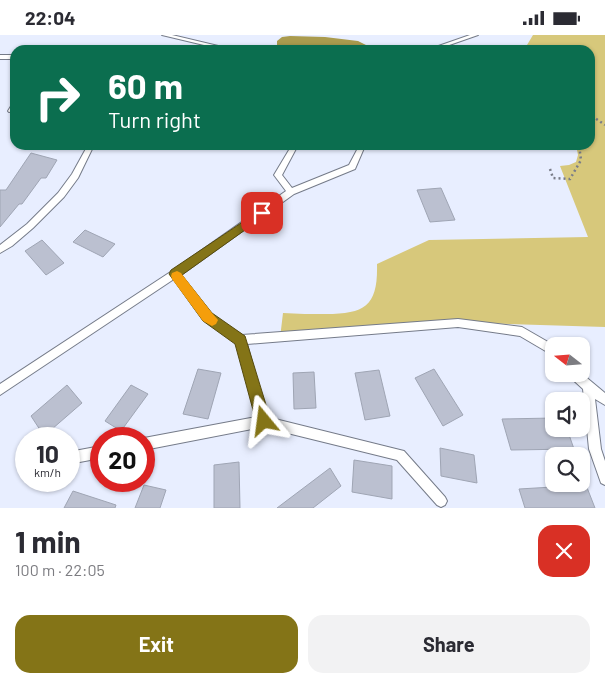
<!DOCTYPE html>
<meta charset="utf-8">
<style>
:root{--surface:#fff;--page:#f2f2f3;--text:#2b2b33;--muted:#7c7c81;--accent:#847417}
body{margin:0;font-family:Barlow,sans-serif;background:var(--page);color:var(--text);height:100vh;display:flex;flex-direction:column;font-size:19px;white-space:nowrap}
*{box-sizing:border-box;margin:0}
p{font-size:16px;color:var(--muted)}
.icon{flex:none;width:28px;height:28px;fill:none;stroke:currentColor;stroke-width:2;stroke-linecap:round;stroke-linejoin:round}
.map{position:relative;height:473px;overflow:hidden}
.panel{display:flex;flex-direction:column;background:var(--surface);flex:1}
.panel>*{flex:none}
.guide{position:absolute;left:10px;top:10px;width:585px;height:105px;border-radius:15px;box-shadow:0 1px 4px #0004;background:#0b6e4f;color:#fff;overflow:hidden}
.needle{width:32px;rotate:287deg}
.controls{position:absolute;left:545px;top:302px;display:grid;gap:10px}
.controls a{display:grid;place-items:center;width:45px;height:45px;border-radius:10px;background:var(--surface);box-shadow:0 1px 4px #0004;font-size:25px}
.speed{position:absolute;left:15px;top:392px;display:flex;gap:10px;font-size:25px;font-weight:700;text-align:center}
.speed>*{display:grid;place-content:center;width:65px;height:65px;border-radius:50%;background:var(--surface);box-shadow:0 1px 4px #0004;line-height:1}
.speed small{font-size:12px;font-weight:400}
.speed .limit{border:8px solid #d22;background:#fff;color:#111}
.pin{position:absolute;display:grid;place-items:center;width:42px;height:42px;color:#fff;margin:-21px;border-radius:10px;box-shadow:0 2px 8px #0006}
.me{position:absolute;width:55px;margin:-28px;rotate:344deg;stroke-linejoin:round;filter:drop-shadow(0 0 4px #0008)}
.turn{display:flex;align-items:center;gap:18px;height:105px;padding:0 15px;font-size:22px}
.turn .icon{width:65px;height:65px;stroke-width:2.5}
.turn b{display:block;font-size:35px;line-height:42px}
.round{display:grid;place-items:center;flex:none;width:52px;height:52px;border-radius:15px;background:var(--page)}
.head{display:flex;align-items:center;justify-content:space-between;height:85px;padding:0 15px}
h1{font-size:30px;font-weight:700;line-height:38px}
.primary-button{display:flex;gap:10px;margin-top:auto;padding:10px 15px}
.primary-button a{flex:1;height:58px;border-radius:15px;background:var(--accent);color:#fff;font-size:20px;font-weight:700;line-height:58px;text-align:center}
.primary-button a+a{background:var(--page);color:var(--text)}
.status{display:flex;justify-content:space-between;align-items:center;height:35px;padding:0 25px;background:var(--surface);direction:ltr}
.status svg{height:14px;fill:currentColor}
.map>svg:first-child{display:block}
</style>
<div class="status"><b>22:04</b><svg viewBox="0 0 49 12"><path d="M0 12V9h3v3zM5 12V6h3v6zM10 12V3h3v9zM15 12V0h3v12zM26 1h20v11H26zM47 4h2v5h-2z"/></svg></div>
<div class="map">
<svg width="605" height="473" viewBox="0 0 605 473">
<rect width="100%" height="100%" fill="#e8eeff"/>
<path fill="#d7c87b" d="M533,0h72v292l-126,-4 -199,15 3,-25c14,1 29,1 43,1 40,0 52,-9 51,-50l52,-24 159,-3 -28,-71 9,-1 7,-3 2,-7 -2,-10h14v-95h-66z"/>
<polygon fill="#aa9b4e" points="290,1 325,2 358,6 370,12 383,15 282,15 277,10 277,6 282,2"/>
<g fill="#bbc0d0" stroke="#9fa5b4">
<polygon points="31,118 57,125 46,143 41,143 22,169 19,169 0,192 0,155 6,155"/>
<polygon points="441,153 455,185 430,187 417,155"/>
<polygon points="85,195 115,209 103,222 73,207"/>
<polygon points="42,205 64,228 46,240 25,216"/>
<polygon points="198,334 221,338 208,384 183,379"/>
<polygon points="434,334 463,380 443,391 415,343"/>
<polygon points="379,335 390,381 365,385 355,338"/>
<polygon points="314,337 316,373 294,374 293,338"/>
<polygon points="67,350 82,368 44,401 31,381"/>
<polygon points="131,350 148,359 121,396 105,386"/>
<polygon points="554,383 554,394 567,394 574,414 511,415 502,384"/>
<polygon points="440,413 474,420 477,448 441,441"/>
<polygon points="354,425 392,431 392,464 352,457"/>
<polygon points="239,427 240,473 214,473 214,430"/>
<polygon points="330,433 341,451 313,473 277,473"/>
<polygon points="144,450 166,455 160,473 135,473"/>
<polygon points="586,450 595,473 525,473 519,454"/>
<polygon points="73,456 116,470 115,473 64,473"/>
</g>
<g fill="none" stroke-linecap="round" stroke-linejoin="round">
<g stroke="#757b89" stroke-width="2">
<g id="lane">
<polygon points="162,0 172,0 235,15 225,15"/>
<polygon points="470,0 478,0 435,15 427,15"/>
<rect x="0" y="20" width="15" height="4"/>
<polygon points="15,67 14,76 9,77 8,76 13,68"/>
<polygon points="88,110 94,110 78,143 64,162 33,193 12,211 0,218 0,210 27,189 58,158 72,139"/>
<polygon points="292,110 298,110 282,140 292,153 349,130 358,113 357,110 363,110 364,113 355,134 294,159 181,240 210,279 242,300 458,284 522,292 555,311 554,311 554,321 520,301 458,292 247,309 267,382 404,416 445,462 447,466 445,470 441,472 437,470 397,425 263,392 144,415 143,404 144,403 256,382 237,308 204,285 174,244 0,360 0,349 172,236 286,156 274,140"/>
<polygon points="581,338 605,358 605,370 595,364 601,414 605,426 605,450 601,448 589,414 583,354 571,343 570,339"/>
<polygon points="101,411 101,423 69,429 69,417"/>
</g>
</g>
<polyline stroke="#797c88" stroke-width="2" stroke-dasharray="2 2.5" stroke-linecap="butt" points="590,79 594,82"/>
<g stroke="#797c88" stroke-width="2.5" stroke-dasharray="2 3" stroke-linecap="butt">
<polyline points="592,81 605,90"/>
<polyline points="550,134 553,143 570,144 581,125 579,110"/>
</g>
<use href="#lane" fill="#fff" fill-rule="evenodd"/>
</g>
<polygon fill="#847417" stroke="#564b0f" points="262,174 266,175 266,180 182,240 212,278 245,301 271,386 269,391 264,393 258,391 256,386 235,309 203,286 169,239 171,235"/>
<polygon fill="#f59e0b" points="177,236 181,238 212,278 218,285 216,289 212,291 203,286 172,244 171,241 172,238"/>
</svg>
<div class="controls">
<a><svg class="needle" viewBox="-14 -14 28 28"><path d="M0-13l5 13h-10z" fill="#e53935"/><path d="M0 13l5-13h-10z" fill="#7c7c81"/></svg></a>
<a><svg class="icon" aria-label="sound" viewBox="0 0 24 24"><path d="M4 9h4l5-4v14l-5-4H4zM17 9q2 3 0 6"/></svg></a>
<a><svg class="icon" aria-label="search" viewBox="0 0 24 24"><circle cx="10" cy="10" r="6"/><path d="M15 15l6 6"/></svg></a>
</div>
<div class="speed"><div>10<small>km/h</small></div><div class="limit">20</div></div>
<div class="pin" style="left:262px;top:178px;background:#d93025"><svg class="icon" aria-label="arrive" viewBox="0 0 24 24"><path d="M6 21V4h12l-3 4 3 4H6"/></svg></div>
<svg class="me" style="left:264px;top:386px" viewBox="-20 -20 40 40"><path d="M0-17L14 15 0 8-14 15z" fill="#847417" stroke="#fff" stroke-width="4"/></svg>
<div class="guide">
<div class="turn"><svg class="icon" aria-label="right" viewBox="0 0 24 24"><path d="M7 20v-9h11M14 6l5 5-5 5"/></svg><div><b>60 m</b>Turn right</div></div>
</div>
</div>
<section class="panel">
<div class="head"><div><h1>1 min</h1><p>100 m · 22:05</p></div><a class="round" style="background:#d93025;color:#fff"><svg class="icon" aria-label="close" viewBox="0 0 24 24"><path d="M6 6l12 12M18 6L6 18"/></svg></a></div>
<div class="primary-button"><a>Exit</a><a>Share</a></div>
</section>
